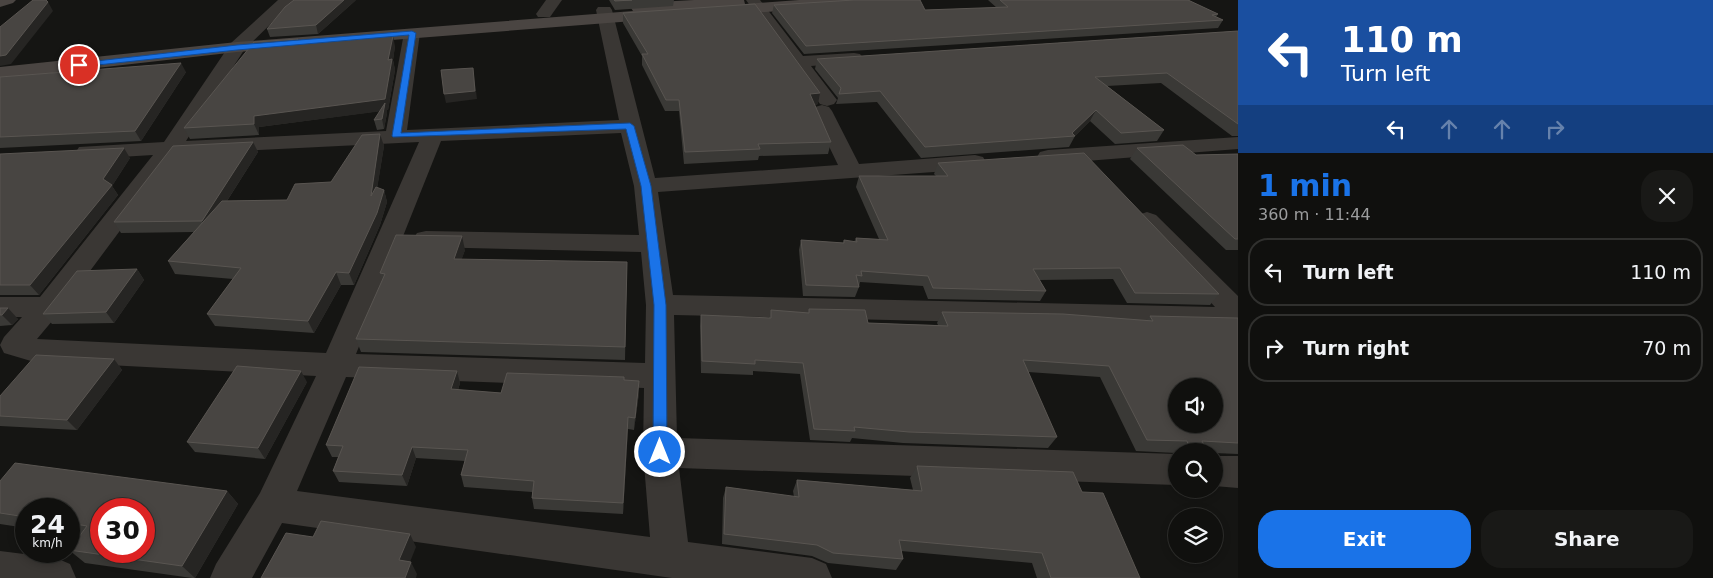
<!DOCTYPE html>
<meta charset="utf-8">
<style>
:root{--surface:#10100e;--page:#191917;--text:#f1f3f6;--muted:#9c9d9e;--line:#30302e;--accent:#1a73e8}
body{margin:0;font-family:"DejaVu Sans",sans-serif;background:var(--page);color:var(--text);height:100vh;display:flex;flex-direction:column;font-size:19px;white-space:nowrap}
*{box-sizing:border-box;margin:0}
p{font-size:16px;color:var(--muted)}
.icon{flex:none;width:28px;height:28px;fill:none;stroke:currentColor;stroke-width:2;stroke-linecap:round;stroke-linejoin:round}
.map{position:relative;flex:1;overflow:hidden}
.side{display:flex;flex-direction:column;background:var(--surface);width:475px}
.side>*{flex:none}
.banner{background:#1a4fa0;color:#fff;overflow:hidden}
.fabs{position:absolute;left:1168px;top:378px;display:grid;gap:10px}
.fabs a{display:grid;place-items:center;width:55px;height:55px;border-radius:50%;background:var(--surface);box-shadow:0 2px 8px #0003,0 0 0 1px var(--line);font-size:25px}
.speed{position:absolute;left:15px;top:498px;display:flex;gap:10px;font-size:25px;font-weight:700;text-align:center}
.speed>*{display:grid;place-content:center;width:65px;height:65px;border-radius:50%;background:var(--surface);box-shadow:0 2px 8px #0003,0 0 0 1px var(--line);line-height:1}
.speed small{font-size:12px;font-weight:400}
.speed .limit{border:8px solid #d22;background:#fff;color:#111}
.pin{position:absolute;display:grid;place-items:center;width:42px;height:42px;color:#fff;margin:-21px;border:2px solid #fff;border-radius:50%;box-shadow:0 1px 5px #0007}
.me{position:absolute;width:55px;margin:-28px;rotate:0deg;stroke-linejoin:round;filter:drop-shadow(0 0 4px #0008)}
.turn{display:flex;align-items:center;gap:18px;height:105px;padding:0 20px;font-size:22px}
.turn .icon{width:65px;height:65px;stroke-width:2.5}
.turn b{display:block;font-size:35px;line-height:42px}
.lanes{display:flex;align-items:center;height:48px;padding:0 20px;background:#0003;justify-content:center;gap:25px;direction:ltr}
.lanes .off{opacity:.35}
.round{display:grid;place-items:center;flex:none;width:52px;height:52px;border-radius:20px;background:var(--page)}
.summary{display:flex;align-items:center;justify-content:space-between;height:85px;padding:0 20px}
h1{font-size:30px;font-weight:700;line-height:38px;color:var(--accent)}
.cta{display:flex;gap:10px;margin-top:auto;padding:10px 20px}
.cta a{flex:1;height:58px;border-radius:20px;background:var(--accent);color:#fff;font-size:20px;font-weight:700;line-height:58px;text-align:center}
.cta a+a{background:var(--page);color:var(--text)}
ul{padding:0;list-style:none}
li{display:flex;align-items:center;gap:15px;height:68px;margin:0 10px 8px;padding:0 10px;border:2px solid var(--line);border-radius:20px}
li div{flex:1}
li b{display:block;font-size:19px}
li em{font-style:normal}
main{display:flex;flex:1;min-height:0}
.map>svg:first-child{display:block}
</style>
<main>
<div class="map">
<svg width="1238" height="578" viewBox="0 0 1238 578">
<rect width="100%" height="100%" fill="#151513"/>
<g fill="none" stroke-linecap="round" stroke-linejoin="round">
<g fill="#3a3734" fill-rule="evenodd">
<path d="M278,0h17l-51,50 -58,91 200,-10 18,-98 2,-4h12l2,4 -13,97 212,-10 -23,-110 2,-3h12l2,3 43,168 183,-13 -26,-54 3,-4 7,-2 7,2 3,4 27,53 116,-9 8,2 3,5 -3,5 -8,2 -317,23 15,103 542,12 -80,-87 3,-5 9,-3 9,3 82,81v32l-564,-13 3,123 499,16v31l-497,-17 9,74 124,16 14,6 6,14h-160l-390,-55 -30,55h-42l6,-14 44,-71 56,-117 -285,-15 -27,-8 -4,-8 4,-8 18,-20h-22v-20h40l113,-142 -66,4 -8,-2 -3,-5 3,-5 85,-5 67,-99zM621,133l13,53 5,49 -213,-4 -9,2 -4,6 4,6 9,2 215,5 5,53 -1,58 -289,-9 85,-213zM419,142l-93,211 -289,-14 21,-25 119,-160zM346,377l298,11 -1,64 7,85 -353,-46z"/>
<polygon points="546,0 562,0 550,17 538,17 536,14"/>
<polygon points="746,0 760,0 803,56 854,53 860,54 863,58 860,62 811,66 837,100 834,104 827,106 820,104"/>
<polygon points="1238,137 1238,149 1048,164 1040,162 1037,157 1040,152 1048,150"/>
<polygon points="1214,456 1238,456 1238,488 1214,486"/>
<polygon points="0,551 56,558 70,564 76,578 0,578"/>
</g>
<g fill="#4a4542" fill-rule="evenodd">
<polygon points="0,0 16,0 13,3 0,7"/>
<polygon points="694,0 744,0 745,4 799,0 876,0 873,3 868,5 720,15 714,13 712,10 713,8 665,11 667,14 665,17 659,19 237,52 0,79 0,67 237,42 633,11 631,8 633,5 639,3"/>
</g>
</g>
<g fill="#3a3936">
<polygon points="356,0 318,34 270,37 267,29"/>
<polygon points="609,0 674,0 673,6 615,10"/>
<polygon points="988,0 1188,0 1218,14 1216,17 1223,20 1218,28 804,54 772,13 774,5 925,10 997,8"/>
<polygon points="623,13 818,104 815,105 831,142 828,154 759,156 758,160 684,164 679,111 665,111 642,65 642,56 623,23"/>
<polygon points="1238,31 1238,136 1232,136 1161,83 1107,86 1164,130 1157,141 1115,144 1090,121 1075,136 1069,147 921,158 877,102 836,104 838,98 815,69 817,59"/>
<polygon points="299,41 395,46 393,60 395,70 388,110 387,110 387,113 384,129 377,130 374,120 380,111 259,127 259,135 190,139 184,128"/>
<polygon points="186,72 141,141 0,148 0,77"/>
<polygon points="380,134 384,146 377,188 384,190 387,202 380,225 354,285 341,285 314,333 215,326 207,314 233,279 175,274 168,261 194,232 121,233 114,222 253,142 258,152 227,201 287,200 331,182"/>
<polygon points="1137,148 1196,155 1238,154 1238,250 1226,250 1130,159"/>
<polygon points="0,154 130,158 112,186 118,195 39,295 0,295"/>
<polygon points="938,163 1219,294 1210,305 1127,303 1113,279 1039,280 1046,291 1040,301 928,299 923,286 860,282 859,287 855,297 803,296 799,250 801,240 843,243 844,240 854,242 856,238 879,239 856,187 859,176 936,176 934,174"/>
<polygon points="465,250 461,260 627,262 625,360 361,352 356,339 382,280 380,273"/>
<polygon points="137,269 144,280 114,323 52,324 43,314"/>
<polygon points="0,308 18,319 12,325 0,326"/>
<polygon points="809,309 868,323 938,325 937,323 942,312 1146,321 1150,316 1238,318 1238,454 1214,453 1214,451 1176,451 1176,453 1136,451 1100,377 1028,372 1057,437 1048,448 903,443 852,438 850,442 810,440 800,374 753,371 753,375 701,373 700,326 701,315 769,318 771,310 808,313"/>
<polygon points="114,359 122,370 77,430 0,426 0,396"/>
<polygon points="457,371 460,383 458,390 501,393 624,380 639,381 639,393 634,430 628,429 623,514 534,509 532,498 532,492 464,487 461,475 465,461 416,458 407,486 339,482 333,471 338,457 332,457 326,445"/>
<polygon points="307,382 265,459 195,452 187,442"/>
<polygon points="917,466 1082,492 1140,578 1037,578 1032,563 901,551 903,559 896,570 828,563 812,556 722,544 723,498 726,487 794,497 793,491 797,480 913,490 910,478"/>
<polygon points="0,481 227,491 238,504 195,578 192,578 85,563 69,550 80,535 69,534 69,509 26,509 26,528 0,524"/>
</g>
<g fill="#262523">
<polygon points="344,0 356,0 318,34 316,25"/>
<polygon points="48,2 53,11 11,64 0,66 0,56"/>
<polygon points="393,36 395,46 393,60 395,70 388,110 387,110 387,113 384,129 382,119 383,111 259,127 259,135 254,124 254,116 388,60"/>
<polygon points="181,63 186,72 141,141 135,131"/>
<polygon points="473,68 477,99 446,103 444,94"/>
<polygon points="820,93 818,104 808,106 810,94"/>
<polygon points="1096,110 1090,121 1075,136 1072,133"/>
<polygon points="380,134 384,146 374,208 371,196"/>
<polygon points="253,142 258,152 207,232 202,221"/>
<polygon points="124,148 130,158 112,186 118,195 39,295 30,285"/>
<polygon points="384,190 387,202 380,225 354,285 349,273"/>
<polygon points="462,236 465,250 457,273 454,259"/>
<polygon points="137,269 144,280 114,323 106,312"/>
<polygon points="336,272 341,285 314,333 308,321"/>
<polygon points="8,308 18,319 12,325 2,315"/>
<polygon points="114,359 122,370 77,430 67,420"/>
<polygon points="301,371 307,382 265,459 258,448"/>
<polygon points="457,371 460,383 454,402 451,389"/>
<polygon points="639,381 639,393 634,430 635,418"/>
<polygon points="628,417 628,429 623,514 623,503"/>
<polygon points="412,447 416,458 407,486 402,475"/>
<polygon points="227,491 238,504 195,578 182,566"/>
<polygon points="410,534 416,547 406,572 399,560"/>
<polygon points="411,562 417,574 416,578 405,578"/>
</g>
<g fill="#484542" stroke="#595551" fill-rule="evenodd">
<polygon points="33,0 46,0 48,2 6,55 0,56 0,27"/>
<polygon points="294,0 344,0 316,25 267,29 285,7"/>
<polygon points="614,0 632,0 615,1"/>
<polygon points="854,0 920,0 925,10 1008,7 1000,0 1188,0 1218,14 1212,15 1223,20 806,46 774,5"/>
<polygon points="755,4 820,93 810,94 831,142 758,144 760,149 685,152 679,100 666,100 642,54 648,54 623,13"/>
<polygon points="1238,31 1238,124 1167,73 1095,77 1164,130 1121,133 1096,110 1072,133 1075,136 925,147 880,91 839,94 841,88 817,59"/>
<polygon points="393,36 388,60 392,59 385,99 254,116 254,124 184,128 254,42 298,39 294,42"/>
<polygon points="181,63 135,131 0,137 0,77"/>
<polygon points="473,68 475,91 444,94 441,70"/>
<polygon points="385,103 382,119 374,120"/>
<polygon points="380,134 371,196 376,187 384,190 377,213 349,273 336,272 308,321 207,314 241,268 168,261 222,201 287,200 295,184 331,182 362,135"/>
<polygon points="253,142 202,221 114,222 173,146"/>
<polygon points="1183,145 1196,155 1238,154 1238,239 1235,239 1137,148"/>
<polygon points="124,148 103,179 112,185 30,285 0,285 0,154"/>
<polygon points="1084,153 1219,294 1135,293 1120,268 1033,269 1046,291 933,288 928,276 861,271 862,276 856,275 859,287 806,285 801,240 844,243 844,240 857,242 856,238 888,240 859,176 948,176 938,163"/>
<polygon points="396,235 462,236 454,259 627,262 625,347 356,339 385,274 380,273"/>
<polygon points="137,269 106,312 43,314 77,271"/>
<polygon points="0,308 8,308 2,315 0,315"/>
<path d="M809,309l56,1 3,13 80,3 -6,-14 121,2 90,7 -3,-5 88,2v125l-36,-2 4,8 -17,-2 -2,-6 -40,-1 -38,-74 -86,-6 34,77 -148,-5 -55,-5 1,4 -41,-2 -11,-66 -48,-3v4l-53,-3 -1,-46 70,3v-8l38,3zM1176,386h38v38h-38z"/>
<polygon points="36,355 114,359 67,420 0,416 0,396"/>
<polygon points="237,366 301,371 258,448 187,442"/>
<polygon points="359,367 457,371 451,389 501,393 507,373 624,377 624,380 639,381 635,418 628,417 623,503 532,498 534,481 461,475 468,450 412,447 402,475 333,471 343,446 326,445"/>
<path d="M15,463l212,28 -45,75 -113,-16 18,-24 -18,-3v-14h-43v8l-26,-4v-32zM101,509h43v42h-43z"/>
<polygon points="917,466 1073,472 1082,492 1103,493 1140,578 1051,578 1042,553 899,540 903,559 833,553 817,545 724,534 726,487 799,497 797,480 922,491"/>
<polygon points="321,521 410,534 399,560 411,562 405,578 261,578 286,533 313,537"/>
</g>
<polygon fill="#1a73e8" stroke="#114b97" points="412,31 416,33 401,133 630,123 634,126 651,186 666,305 667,452 665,457 660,459 655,457 653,452 654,305 641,186 626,129 393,137 392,136 409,35 237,50 79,67 75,65 79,63 237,45"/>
</svg>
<div class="fabs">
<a><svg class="icon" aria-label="sound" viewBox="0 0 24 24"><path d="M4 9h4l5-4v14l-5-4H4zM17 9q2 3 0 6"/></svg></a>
<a><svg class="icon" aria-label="search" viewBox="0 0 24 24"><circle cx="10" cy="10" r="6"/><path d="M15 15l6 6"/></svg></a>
<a><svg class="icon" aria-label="layers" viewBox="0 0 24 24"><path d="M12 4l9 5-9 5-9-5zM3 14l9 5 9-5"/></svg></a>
</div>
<div class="speed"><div>24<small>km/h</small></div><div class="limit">30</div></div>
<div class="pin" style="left:79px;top:65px;background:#d93025"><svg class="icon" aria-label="arrive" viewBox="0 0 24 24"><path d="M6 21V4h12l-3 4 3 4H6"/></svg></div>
<svg class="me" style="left:660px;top:452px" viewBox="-20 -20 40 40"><circle r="17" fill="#1a73e8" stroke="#fff" stroke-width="3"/><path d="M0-11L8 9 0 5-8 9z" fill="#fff"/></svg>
</div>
<section class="side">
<div class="banner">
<div class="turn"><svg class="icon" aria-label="left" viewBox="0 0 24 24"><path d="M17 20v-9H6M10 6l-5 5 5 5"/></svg><div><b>110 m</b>Turn left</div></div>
<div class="lanes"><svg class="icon" aria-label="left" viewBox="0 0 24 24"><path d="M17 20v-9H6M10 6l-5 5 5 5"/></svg><svg class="icon off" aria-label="ahead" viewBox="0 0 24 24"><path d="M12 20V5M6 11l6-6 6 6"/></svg><svg class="icon off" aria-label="ahead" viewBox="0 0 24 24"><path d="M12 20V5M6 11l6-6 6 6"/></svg><svg class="icon off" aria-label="right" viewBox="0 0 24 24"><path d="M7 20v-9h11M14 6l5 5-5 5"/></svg></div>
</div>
<div class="summary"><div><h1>1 min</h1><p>360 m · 11:44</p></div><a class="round"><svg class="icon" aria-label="close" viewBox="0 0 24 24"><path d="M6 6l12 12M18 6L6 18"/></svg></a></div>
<ul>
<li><svg class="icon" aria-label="left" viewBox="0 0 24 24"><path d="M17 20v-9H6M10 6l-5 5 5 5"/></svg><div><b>Turn left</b></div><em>110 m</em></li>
<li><svg class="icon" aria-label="right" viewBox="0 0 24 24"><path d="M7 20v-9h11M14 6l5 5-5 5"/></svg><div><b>Turn right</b></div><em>70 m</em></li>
</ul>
<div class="cta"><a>Exit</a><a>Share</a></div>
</section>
</main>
